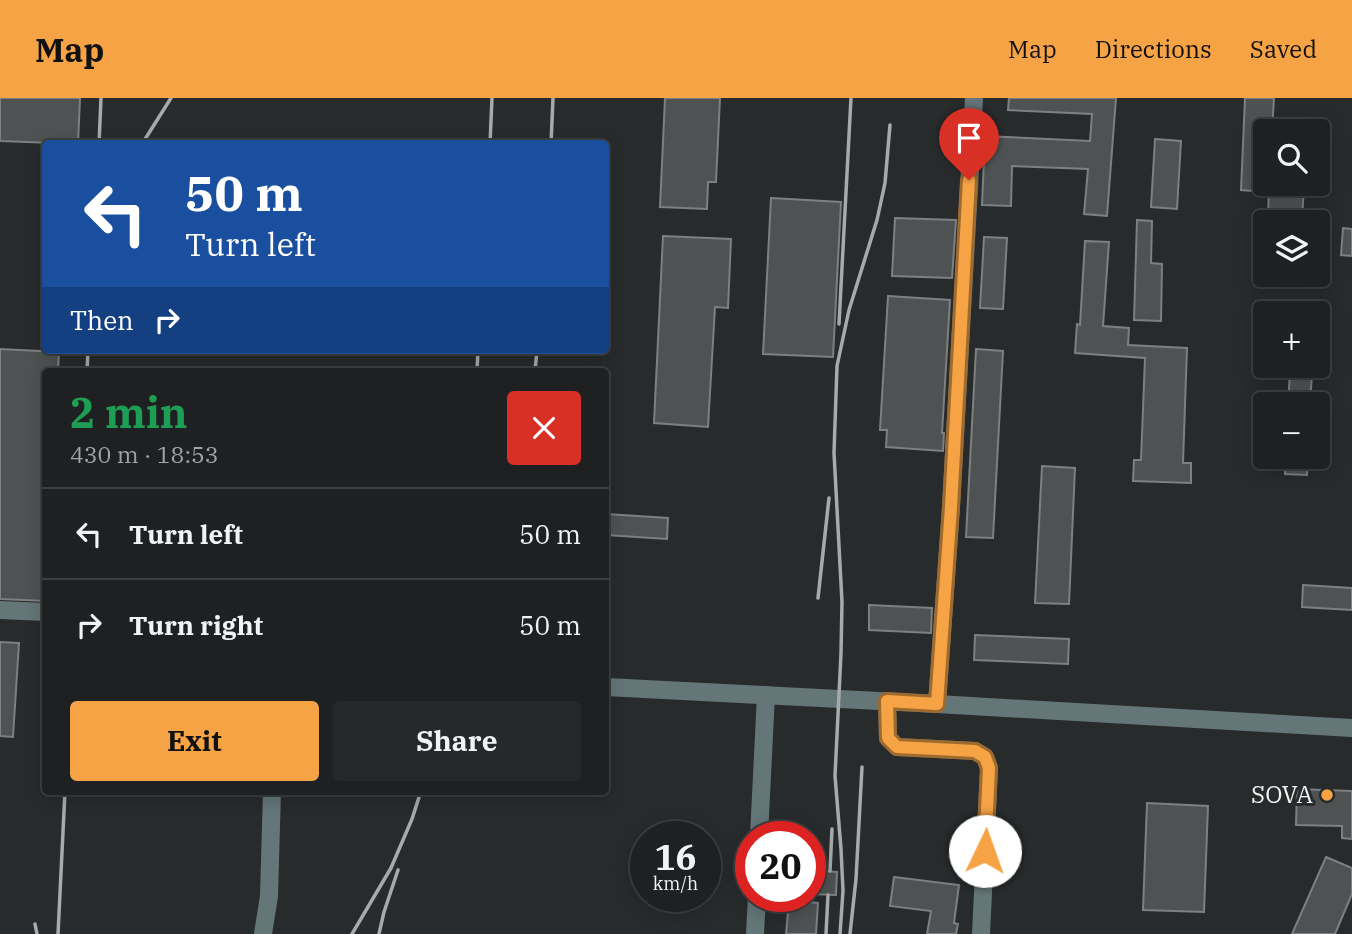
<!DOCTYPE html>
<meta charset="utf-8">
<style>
:root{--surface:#1e2021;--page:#26282a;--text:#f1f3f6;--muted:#a1a3a5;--line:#3c3e3f;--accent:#f5a345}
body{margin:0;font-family:"IBM Plex Serif",serif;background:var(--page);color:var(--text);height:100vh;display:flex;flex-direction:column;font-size:26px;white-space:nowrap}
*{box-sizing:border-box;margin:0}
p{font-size:23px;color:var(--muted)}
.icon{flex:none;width:38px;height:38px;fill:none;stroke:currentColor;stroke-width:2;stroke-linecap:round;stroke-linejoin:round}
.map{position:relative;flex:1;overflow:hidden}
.panel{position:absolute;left:42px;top:270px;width:567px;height:427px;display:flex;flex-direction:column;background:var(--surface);border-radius:7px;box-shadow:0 4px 18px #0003,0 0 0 2px var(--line)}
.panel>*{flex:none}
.top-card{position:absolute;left:42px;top:42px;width:567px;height:214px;border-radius:7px;box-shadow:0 4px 18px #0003,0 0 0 2px var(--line);background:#1a4fa0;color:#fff;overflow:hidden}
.buttons{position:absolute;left:1253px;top:21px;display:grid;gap:14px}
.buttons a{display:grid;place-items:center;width:77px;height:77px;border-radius:7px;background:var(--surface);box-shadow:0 4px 18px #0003,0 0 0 2px var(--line);font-size:35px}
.speed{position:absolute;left:630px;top:723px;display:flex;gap:14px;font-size:35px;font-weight:700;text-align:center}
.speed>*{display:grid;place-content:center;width:91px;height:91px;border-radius:50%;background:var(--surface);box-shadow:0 4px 18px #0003,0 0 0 2px var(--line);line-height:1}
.speed small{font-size:18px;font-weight:400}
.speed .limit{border:10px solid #d22;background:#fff;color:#111}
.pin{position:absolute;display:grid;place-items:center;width:60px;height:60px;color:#fff;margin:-72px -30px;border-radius:50% 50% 50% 0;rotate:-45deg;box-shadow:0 0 7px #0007}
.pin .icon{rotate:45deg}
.me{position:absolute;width:77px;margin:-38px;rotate:3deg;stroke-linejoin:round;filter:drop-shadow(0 0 5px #0008)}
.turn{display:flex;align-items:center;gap:24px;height:147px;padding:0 28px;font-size:32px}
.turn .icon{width:91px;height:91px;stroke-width:2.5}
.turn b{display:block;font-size:49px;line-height:60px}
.then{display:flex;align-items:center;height:66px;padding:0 28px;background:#0003;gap:14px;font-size:26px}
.round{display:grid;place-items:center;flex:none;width:74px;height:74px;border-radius:7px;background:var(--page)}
.overview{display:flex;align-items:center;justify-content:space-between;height:119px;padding:0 28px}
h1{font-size:42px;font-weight:700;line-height:52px;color:#1e9e55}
.cta{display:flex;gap:14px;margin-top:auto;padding:14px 28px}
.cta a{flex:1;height:80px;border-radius:7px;background:var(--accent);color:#111;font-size:28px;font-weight:700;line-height:80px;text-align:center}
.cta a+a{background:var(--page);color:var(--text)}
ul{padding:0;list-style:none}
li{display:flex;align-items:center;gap:21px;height:91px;padding:0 28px;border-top:2px solid var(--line)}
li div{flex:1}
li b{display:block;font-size:26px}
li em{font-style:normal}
header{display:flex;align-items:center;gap:42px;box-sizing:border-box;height:98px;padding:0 35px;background:var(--accent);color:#111}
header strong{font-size:33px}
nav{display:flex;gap:38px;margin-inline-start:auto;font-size:24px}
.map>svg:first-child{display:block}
</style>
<header>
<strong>Map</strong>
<nav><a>Map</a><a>Directions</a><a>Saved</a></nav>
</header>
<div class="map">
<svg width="1352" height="836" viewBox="0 0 1352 836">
<rect width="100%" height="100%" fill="#282b2c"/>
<g fill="#4e5252" stroke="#7c8081" stroke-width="2">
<polygon points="0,0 80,0 78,46 0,43"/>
<polygon points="665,0 720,0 716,84 708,84 707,111 660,109"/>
<polygon points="1009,0 1116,0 1107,118 1084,116 1088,71 1012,68 1011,108 982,107 985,38 1090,43 1092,16 1008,12"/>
<polygon points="1245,0 1274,0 1272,33 1265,33 1265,94 1241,92"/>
<polygon points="1155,41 1181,43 1177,111 1151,109"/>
<polygon points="1269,86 1304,86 1302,124 1268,124"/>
<polygon points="771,100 841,104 833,259 763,256"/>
<polygon points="895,120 956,122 952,180 892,178"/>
<polygon points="1137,122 1152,123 1151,165 1162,166 1161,223 1134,222"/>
<polygon points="1343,130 1352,131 1352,158 1341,157"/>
<polygon points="663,138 731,141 728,210 715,209 708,329 654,325"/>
<polygon points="984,139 1007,140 1003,211 980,210"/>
<polygon points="1085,143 1109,144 1103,228 1129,230 1128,247 1187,250 1183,365 1191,365 1191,385 1133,383 1134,362 1141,362 1145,260 1075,255 1077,226 1080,227"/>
<polygon points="888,198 950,202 942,335 944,335 943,353 886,349 887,332 880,332"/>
<polygon points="0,251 59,254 58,273 46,273 46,503 0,501"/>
<polygon points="976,251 1003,253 993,440 966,439"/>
<polygon points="1290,274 1312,275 1310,306 1288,306"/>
<polygon points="1285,359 1308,359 1307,377 1285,376"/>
<polygon points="1042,368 1075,370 1069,506 1035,505"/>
<polygon points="606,416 668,420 667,441 606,437"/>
<polygon points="1303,487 1352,490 1352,512 1302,509"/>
<polygon points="869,507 932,510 931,535 869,532"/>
<polygon points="975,537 1069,541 1068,566 974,562"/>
<polygon points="0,544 19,545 13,639 0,638"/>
<polygon points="1297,691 1352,693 1352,741 1342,740 1342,728 1296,727"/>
<polygon points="1147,705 1208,708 1204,814 1143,812"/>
<polygon points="1326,759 1352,770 1352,796 1335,836 1292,836"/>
<polygon points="810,772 837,774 836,797 810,796"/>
<polygon points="894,779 959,787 954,825 958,826 956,836 927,836 931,813 890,808"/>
<polygon points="789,802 818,805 816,836 786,836"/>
</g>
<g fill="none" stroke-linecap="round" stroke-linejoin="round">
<g stroke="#657678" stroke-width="18">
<polyline points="0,512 46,514"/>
<polyline points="606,589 937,606 1352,630"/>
<polyline points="887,603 888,640 897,649 975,653 985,659 989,670 981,836"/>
<polyline points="937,606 951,409 974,0"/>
<polyline points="759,738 766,597"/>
<polyline points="263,836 269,798 272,693"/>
<polyline points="755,836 757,798"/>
</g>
<g stroke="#a7aaaa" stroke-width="3.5">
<polyline points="99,46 101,0"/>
<polyline points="142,46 171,0"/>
<polyline points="490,46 492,0"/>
<polyline points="551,46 553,0"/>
<polyline points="839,226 851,0"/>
<polyline points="87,273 88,252"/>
<polyline points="477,273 478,252"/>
<polyline points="535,273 537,252"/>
<polyline points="818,500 829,400"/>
<polyline points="830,773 832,731"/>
<polyline points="35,826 37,836"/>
<polyline points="58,836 65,693"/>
<polyline points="352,836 391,770 412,721 421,693"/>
<polyline points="379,836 384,814 398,772"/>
<polyline points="826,836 828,797"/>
<polyline points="840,836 843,793 841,751 835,678 841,555 842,504 834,355 837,268 849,212 877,122 885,85 890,27"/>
<polyline points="850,836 856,781 862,669"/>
</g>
</g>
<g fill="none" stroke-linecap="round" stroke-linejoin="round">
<g stroke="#9f6a2d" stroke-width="18">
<polyline id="route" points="969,82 951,409 937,606 887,603 888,640 897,649 975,653 985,659 989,670 985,753"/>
</g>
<use href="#route" stroke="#f5a345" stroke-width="12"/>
</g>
<circle fill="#f5a345" stroke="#282b2c" stroke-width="2.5" cx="1327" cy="697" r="7"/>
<g text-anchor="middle" stroke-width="6" stroke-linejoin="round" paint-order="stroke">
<g font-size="24" fill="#f1f3f3" stroke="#282b2c" text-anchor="end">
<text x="1313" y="705">SOVA</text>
</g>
</g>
</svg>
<div class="buttons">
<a><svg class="icon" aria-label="search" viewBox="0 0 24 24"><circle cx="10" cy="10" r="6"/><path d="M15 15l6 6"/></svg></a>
<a><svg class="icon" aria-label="layers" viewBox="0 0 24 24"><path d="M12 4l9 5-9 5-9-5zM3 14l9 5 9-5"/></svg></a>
<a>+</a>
<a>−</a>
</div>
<div class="speed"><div>16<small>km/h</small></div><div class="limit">20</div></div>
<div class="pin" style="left:969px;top:82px;background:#d93025"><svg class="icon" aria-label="arrive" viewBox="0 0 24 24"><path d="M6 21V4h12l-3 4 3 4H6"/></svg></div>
<svg class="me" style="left:985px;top:753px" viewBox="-20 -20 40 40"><circle r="19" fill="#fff"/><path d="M0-13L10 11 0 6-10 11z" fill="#f5a345"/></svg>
<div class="top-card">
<div class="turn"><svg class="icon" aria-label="left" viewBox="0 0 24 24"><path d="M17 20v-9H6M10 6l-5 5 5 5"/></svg><div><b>50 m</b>Turn left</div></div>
<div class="then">Then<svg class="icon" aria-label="right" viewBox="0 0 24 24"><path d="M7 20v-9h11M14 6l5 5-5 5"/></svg></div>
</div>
<section class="panel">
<div class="overview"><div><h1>2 min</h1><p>430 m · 18:53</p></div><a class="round" style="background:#d93025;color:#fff"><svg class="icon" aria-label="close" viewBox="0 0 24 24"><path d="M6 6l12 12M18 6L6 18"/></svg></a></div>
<ul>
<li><svg class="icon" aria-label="left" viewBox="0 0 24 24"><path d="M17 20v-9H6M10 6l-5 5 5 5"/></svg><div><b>Turn left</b></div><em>50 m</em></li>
<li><svg class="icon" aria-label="right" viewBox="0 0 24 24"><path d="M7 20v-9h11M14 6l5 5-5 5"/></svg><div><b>Turn right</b></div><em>50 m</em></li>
</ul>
<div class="cta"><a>Exit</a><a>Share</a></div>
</section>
</div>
